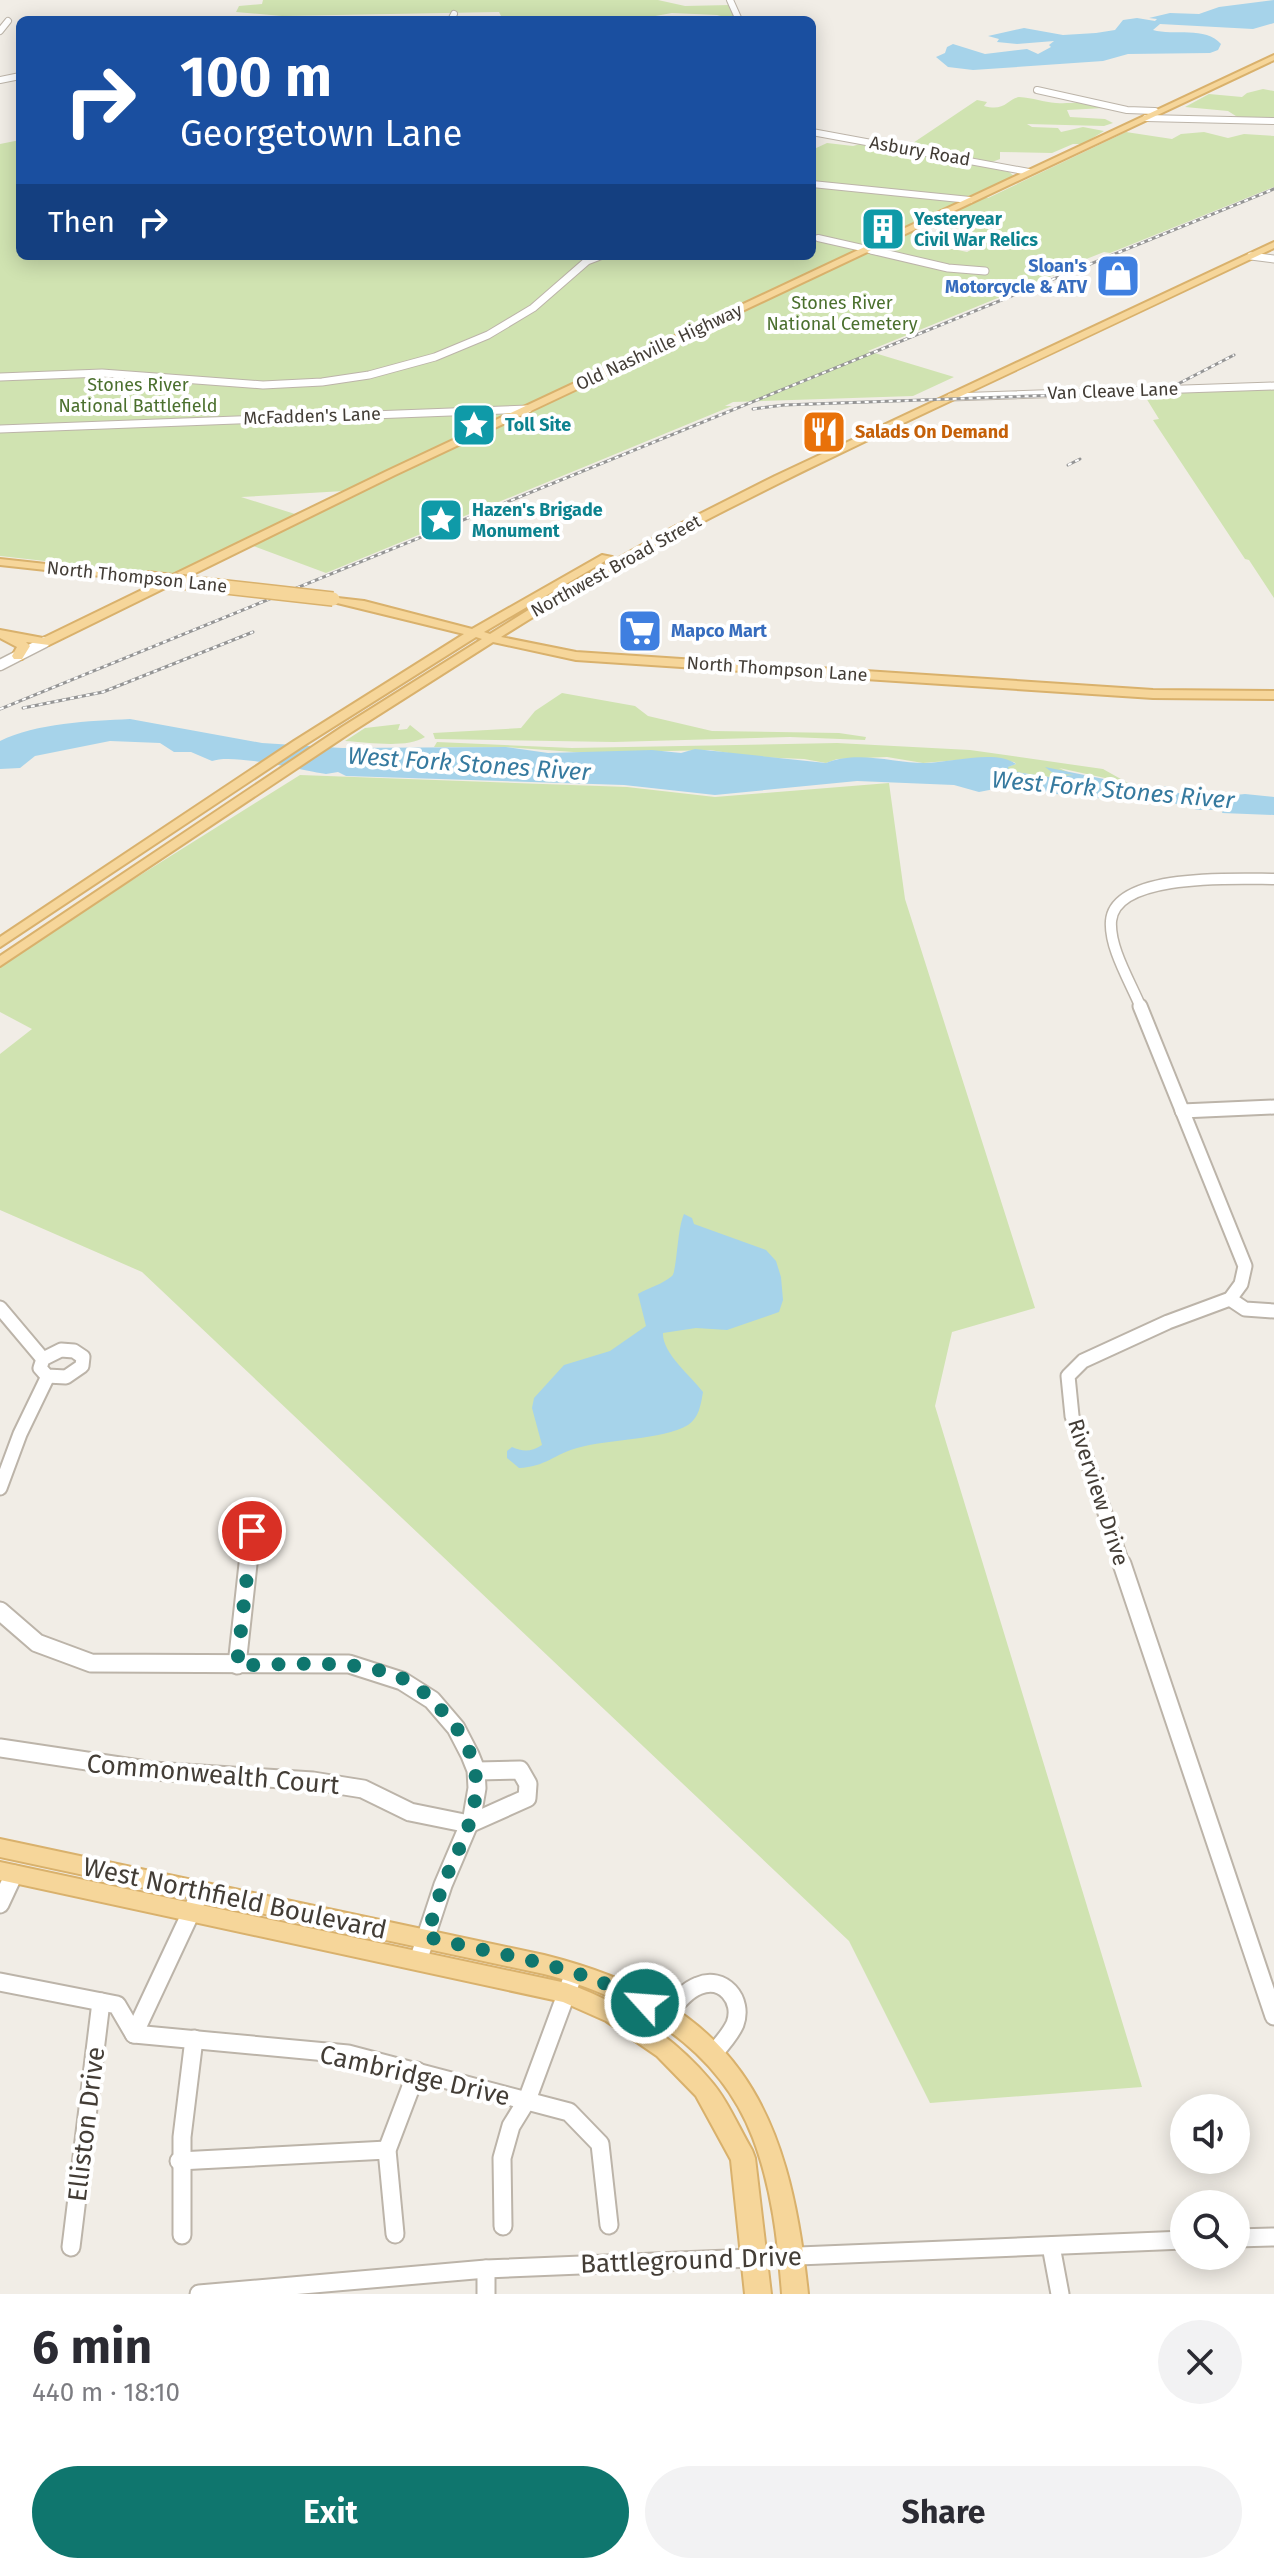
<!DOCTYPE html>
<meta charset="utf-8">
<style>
:root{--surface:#fff;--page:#f2f2f3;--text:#2b2b33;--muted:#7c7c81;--accent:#0f766e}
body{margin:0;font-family:"Fira Sans",sans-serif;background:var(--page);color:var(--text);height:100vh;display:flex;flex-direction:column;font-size:30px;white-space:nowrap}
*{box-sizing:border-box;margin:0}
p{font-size:26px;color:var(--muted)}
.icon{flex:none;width:44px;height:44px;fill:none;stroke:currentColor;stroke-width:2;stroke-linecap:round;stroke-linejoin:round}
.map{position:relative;height:2294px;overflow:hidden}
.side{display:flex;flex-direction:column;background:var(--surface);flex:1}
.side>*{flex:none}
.banner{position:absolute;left:16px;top:16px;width:800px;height:244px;border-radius:12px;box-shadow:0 4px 20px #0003;background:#1a4fa0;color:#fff;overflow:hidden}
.tools{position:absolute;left:1170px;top:2094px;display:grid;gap:16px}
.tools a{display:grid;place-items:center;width:80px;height:80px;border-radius:50%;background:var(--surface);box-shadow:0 4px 20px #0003;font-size:40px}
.pin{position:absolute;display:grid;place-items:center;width:68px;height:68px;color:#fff;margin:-34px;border:4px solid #fff;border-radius:50%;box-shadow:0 2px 8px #0007}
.me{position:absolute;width:88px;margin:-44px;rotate:296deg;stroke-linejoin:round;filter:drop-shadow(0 0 6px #0008)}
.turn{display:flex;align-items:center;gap:28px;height:168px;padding:0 32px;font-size:36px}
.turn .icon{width:104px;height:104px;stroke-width:2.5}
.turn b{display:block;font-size:56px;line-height:68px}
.then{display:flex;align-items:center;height:76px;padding:0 32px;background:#0003;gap:16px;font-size:30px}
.round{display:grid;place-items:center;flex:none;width:84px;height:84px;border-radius:42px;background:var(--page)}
.summary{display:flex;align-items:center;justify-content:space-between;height:136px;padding:0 32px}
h1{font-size:48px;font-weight:700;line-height:60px}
.action{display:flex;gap:16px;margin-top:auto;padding:16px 32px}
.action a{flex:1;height:92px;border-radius:48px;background:var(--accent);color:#fff;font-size:32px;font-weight:700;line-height:92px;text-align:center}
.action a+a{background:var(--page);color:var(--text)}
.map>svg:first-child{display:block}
</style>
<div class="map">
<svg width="1274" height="2294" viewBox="0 0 1274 2294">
<rect width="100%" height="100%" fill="#f1ede6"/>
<g fill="#d0e3b1" fill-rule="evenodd">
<polygon points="263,0 658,0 685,6 730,5 736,20 717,15 672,13 633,20 503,20 499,12 282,16 236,12 239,6 262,4"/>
<polygon points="1263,89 1274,91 1274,119 1239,118 1228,111 1185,107 1209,94 1242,97 1247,93"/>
<path d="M1019,97c15,1 24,5 37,6 19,1 26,-3 49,5l-38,2 3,7 35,2 8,4 -9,3 -77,-2 5,3 26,1 3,4 22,-5 21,4 -21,13h-10l-21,9 -52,-1v7l-8,3 -82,-17 67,-45 10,2 -3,4c21,6 23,-7 35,-9z"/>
<path d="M1126,132l46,7 9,-5 23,-2 24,6 16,-4 30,2v51l-164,66 -6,-1 -48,19 3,2 -191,78 86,26 -41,19 -180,6 -8,4h7l-406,167 -86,-32 -70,34 -170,-19v-412l20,-4v116h792v-106l15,-7 26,3 11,-3 145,29 5,4 -40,18 14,4zM923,226l63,15h1l-20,11 -27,-6 7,-5 -34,-10zM344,491l-49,23 -54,-17z"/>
<polygon points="1274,389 1274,598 1249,560 1245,559 1153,420 1159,419 1143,393"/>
<polygon points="562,693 635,706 648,716 712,731 839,733 866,737 865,740 790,737 614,742 435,739 433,733 521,728 535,711"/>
<path d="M400,724l-2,6 9,-1 3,-4 15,12c-19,12 -58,5 -80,4l20,-13z"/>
<polygon points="437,742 572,748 837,743 970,750 1103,769 1128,783 1059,768 1077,776 1049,777 1009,771 1007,767 1016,764 1014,762 982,758 923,763 887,757 837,759 826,763 804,759 753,757 710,750 587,753 506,747 434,747"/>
<polygon points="300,775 627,787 715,797 889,783 905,899 1035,1308 952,1332 935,1406 1142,2087 930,2103 849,1941 142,1272 0,1210 0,1054 32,1029 0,1012 0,963"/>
</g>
<g fill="#a6d3ea">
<path d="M1274,0v23l-21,6 -93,-5 -7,6c20,6 53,-4 68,14l-3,6 -8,3 -82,1 -25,7 -130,9 -25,-3 -12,-10 9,-4 2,-6 6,-3 32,10 42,-5 11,5 13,-7 -2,-2 5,-4 -37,3 -20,-2 2,-3 -11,-3 36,-8 39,7 33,-2 19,-3 8,-10 14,-2 18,3 2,-2 -8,-1 21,-5 29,1 20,-7z"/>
<path d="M130,719l132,24 80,5 164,-1 42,6 104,-3 29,3 14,-4 131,14c32,-13 68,0 99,0 24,0 71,-14 91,1l-8,3 1,4 40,6 25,-2 -21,-2 -8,-6 113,23 8,-4 3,6 47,5 29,-3 29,3v18l-52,-2 2,-5 -8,-3 -3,5h-15l-28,-8 -74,-4 -18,-5 -12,3 -51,-11 -36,7 -25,-7 -97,-4 -142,14 -91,-10 -278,-9 -8,-4 -12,2c-26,-4 -93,-21 -114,-13l-21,-9h-17l-14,-9 -50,-2 -75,15 -15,12 -20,1v-28c36,-18 90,-20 130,-22z"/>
<path d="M684,1214l8,4 2,6 72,26 10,11 5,16 2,23 -4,12 -52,18 -31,-2 -33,5c-1,20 28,43 40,59 -2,12 -4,26 -15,33 -26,15 -80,14 -111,23 -22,6 -32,19 -58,20l-12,-10v-7l5,-4c11,5 19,5 30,-2l-10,-37 2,-10 30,-33 46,-14 36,-25 -8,-32c10,-6 25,-10 34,-18 5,-4 5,-47 12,-62z"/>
</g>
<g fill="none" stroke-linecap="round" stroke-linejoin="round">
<g stroke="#bcb4a9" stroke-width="8">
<g id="minor-far4">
<polyline points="730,0 739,20"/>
<polyline points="451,20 454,14"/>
<polyline points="0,31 8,21"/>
<polyline points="0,80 20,76"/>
<polyline points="1037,90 1127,110 1155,111"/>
<polyline points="1146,118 1274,121"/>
<polyline points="812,132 1029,172"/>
<polyline points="812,184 970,200"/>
<polyline points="818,238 880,252"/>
</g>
</g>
<g stroke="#bcb4a9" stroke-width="9">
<g id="minor-far3">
<polyline points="871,250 948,268 985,271"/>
<polyline points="1251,256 1274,259"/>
<polyline points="0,377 102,373 263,385 322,382 369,375 435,357 488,335 533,308 587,261 600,256"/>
<polyline points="951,397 1274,386"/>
<polyline points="0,429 528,409"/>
</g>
</g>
<g stroke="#bcb4a9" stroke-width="13">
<g id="minor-far2">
<polyline points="0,665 45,642"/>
<path d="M1141,1008c-10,-25 -32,-60 -30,-87 4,-49 128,-42 163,-42"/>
</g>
</g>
<g stroke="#bcb4a9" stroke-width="17">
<g id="minor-far1">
<polyline points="1182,1111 1274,1107"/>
<polyline points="1230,1299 1245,1309 1274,1311"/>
<polyline points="0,1308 43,1359"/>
<polygon points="61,1350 74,1351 83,1357 82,1366 66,1377 47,1376 40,1368 43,1359"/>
<polyline points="0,1488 20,1434 48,1376"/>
<polyline points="232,1515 252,1531 248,1566"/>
<polyline points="1123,1566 1072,1416 1068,1376 1083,1361 1168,1322 1230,1299 1241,1284 1245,1266 1140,1006"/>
</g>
</g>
<g stroke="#bcb4a9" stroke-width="21">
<g id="minor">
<polyline points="1122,1564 1274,2016"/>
<polyline points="0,1611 37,1643 91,1663 349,1664 402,1681 432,1700 456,1728 470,1755 476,1770 477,1788 472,1817 443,1885 418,1961"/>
<polyline points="237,1665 248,1564"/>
<polyline points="0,1748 153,1771 313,1781 363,1789 410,1812 469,1824 527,1798 528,1784 520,1770 477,1771"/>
<polyline points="0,1904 14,1874"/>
<polyline points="0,1982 117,2005 134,2034 348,2054 569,2112 600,2144 609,2225"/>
<path d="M666,2015c9,-10 19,-24 32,-29 25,-11 46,14 37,38 -5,11 -14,21 -22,30"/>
<polyline points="134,2034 201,1891"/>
<polyline points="179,2161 387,2150"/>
<polyline points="503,2226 502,2158 511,2126 527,2100 574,1973"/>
<polyline points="395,2234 387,2150 417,2071"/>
<polyline points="182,2235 182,2137 194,2039"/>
<polyline points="1236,2238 1274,2237"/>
<polyline points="1051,2246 1060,2294"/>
<polyline points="71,2247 101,2002"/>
<polyline points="486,2269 486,2294"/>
<polyline points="199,2294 486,2269 1184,2240"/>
</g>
</g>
<g stroke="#d9b16c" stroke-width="4">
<g id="major">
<polygon points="1274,55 1274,60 395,475 49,645 26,642 30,646 22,659 14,659 12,656 17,647 0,638 0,630 43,638 387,471"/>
<path d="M1274,242v6c-115,55 -230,109 -345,163 -146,69 -291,139 -428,226l75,15 577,38 121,1v8l-121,-1 -577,-38 -83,-18 -143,91 -350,233v-10l342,-229 140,-88 -6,-2 -173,109 -303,201v-10l294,-196 170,-107 -135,-33v-4l35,4 108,28 130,-74 10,2 -128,75 6,2 56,-35 128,-72 101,-51z"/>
<polygon points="0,559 128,573 134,576 128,579 0,565"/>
<path d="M0,1839l544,116c192,48 245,151 264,339h-26c-4,-53 -10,-106 -29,-156 -34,-90 -120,-141 -209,-164l-544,-117z"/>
<path d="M0,1862l566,121c55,20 106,52 144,97 17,19 29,48 42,70l3,8 16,136h-26l-14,-134 -35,-64 -39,-40 -51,-35 -43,-19 -563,-122z"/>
</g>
</g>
<use href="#minor-far4" stroke="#fff" stroke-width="6"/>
<use href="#minor-far3" stroke="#fff" stroke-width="7"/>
<use href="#minor-far2" stroke="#fff" stroke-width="10"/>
<use href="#minor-far1" stroke="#fff" stroke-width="13"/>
<use href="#minor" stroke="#fff" stroke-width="17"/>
<use href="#major" fill="#f6d69a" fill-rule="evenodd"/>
<g stroke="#959595" stroke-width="3">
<g id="rail">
<polyline points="753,409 784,405 1143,392 1174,386 1234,355"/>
<polyline points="1068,465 1080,459"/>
<polyline points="23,708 103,692 253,632"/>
<polyline points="0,709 1274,189"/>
</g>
</g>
<use href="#rail" stroke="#fff" stroke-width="2" stroke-dasharray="4" stroke-linecap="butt"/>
<g stroke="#d9b16c" stroke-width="12" stroke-linecap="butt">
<polyline id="major-bridge-far1" points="128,576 164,580"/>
</g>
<g stroke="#d9b16c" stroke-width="16" stroke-linecap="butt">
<polyline id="major-bridge" points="146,578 333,599"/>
</g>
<use href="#major-bridge-far1" stroke="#f6d69a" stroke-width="10"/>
<use href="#major-bridge" stroke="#f6d69a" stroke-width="13"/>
</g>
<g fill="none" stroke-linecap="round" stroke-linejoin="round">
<path stroke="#0f766e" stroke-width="14" stroke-dasharray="0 25.2" d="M252,1531l-15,134c53,1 127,-10 174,18 15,9 28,24 40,38 18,21 29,51 24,78 -4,31 -21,58 -32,86 -6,17 -11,35 -16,52 72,18 153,28 218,66"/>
</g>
<defs>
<g id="building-square" transform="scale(2.3)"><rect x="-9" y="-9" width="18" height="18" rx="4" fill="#0f9aa8" stroke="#fff"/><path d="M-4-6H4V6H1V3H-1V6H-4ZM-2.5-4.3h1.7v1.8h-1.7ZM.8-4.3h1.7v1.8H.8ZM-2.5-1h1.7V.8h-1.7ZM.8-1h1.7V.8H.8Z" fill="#fff"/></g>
<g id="shop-square" transform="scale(2.3)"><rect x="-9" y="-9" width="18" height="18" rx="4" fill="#3f7fe0" stroke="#fff"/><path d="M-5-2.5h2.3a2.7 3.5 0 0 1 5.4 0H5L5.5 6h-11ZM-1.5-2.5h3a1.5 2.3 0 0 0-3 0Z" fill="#fff"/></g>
<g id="sight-square" transform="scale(2.3)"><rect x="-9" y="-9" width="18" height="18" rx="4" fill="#0f9aa8" stroke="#fff"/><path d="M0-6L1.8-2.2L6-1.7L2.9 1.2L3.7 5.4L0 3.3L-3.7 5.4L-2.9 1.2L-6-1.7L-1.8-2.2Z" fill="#fff"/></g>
<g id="restaurant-square" transform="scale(2.3)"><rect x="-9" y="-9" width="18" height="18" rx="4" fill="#e8710a" stroke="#fff"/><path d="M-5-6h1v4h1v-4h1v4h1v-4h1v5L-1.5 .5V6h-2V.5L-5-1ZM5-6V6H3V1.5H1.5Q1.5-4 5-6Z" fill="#fff"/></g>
<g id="supermarket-square" transform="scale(2.3)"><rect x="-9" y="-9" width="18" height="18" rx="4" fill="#3f7fe0" stroke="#fff"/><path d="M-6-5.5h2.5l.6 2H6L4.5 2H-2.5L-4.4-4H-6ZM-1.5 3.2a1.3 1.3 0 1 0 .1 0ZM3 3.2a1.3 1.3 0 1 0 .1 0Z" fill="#fff"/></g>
</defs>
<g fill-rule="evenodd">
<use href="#building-square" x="883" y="229"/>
<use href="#shop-square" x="1118" y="276"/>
<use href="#sight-square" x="474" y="425"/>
<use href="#restaurant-square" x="824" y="432"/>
<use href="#sight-square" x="441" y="520"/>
<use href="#supermarket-square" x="640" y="631"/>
</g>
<g text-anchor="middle" stroke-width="8" stroke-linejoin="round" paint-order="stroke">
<g font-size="18" fill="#433d36" stroke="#fff">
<text transform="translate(920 151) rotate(10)" y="6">Asbury Road</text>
<text transform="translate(659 347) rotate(-25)" y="6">Old Nashville Highway</text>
<text transform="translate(1113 391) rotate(-2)" y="6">Van Cleave Lane</text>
<text transform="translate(312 416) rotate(-2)" y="6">McFadden's Lane</text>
<text transform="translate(616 566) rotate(-29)" y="6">Northwest Broad Street</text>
<text transform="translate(137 577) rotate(6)" y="6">North Thompson Lane</text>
<text transform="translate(777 669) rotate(4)" y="6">North Thompson Lane</text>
</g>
<g font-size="18" font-weight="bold" fill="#0d838f" stroke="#fff" text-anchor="start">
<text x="914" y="225">Yesteryear<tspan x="914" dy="21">Civil War Relics</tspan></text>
<text x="505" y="431">Toll Site</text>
<text x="472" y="516">Hazen's Brigade<tspan x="472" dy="21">Monument</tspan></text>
</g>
<g font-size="18" font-weight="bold" fill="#366cbe" stroke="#fff" text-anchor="end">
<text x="1087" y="272">Sloan's<tspan x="1087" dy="21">Motorcycle &amp; ATV</tspan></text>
<text x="671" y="637" text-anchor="start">Mapco Mart</text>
</g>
<g font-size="18" fill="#4b702e" stroke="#fff">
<text x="842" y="309">Stones River<tspan x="842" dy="21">National Cemetery</tspan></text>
<text x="138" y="391">Stones River<tspan x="138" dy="21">National Battlefield</tspan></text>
</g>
<g font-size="18" font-weight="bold" fill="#c56008" stroke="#fff" text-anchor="start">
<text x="855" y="438">Salads On Demand</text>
</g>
<g font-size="22" fill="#433d36" stroke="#fff">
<text transform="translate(1099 1492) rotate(72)" y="8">Riverview Drive</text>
</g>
<g font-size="24" font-style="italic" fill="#367a9f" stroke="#fff">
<text transform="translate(469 764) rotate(4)" y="8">West Fork Stones River</text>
<text transform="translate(1113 790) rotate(5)" y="8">West Fork Stones River</text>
</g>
<g font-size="26" fill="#433d36" stroke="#fff">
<text transform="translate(213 1774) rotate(5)" y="9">Commonwealth Court</text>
<text transform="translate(235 1898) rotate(12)" y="9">West Northfield Boulevard</text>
<text transform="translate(415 2075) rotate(13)" y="9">Cambridge Drive</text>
<text transform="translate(86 2124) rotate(-83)" y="9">Elliston Drive</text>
<text transform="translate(691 2260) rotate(-2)" y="9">Battleground Drive</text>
</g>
</g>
</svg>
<div class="tools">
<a><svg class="icon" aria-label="sound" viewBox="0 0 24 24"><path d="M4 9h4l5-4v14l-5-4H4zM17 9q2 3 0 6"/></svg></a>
<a><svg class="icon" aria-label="search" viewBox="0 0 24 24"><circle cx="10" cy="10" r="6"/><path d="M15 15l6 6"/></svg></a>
</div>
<div class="pin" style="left:252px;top:1531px;background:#d93025"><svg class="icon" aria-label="arrive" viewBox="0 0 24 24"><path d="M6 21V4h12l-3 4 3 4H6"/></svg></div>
<svg class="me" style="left:645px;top:2003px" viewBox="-20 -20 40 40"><circle r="17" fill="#0f766e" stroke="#fff" stroke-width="3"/><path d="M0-11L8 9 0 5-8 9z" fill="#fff"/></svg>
<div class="banner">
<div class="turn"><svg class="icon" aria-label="right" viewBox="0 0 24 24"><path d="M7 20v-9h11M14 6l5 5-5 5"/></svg><div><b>100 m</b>Georgetown Lane</div></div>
<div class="then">Then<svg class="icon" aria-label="right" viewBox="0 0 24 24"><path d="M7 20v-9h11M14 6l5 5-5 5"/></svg></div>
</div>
</div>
<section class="side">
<div class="summary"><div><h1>6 min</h1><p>440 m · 18:10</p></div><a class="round"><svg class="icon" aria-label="close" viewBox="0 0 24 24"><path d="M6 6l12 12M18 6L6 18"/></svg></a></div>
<div class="action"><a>Exit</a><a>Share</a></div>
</section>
